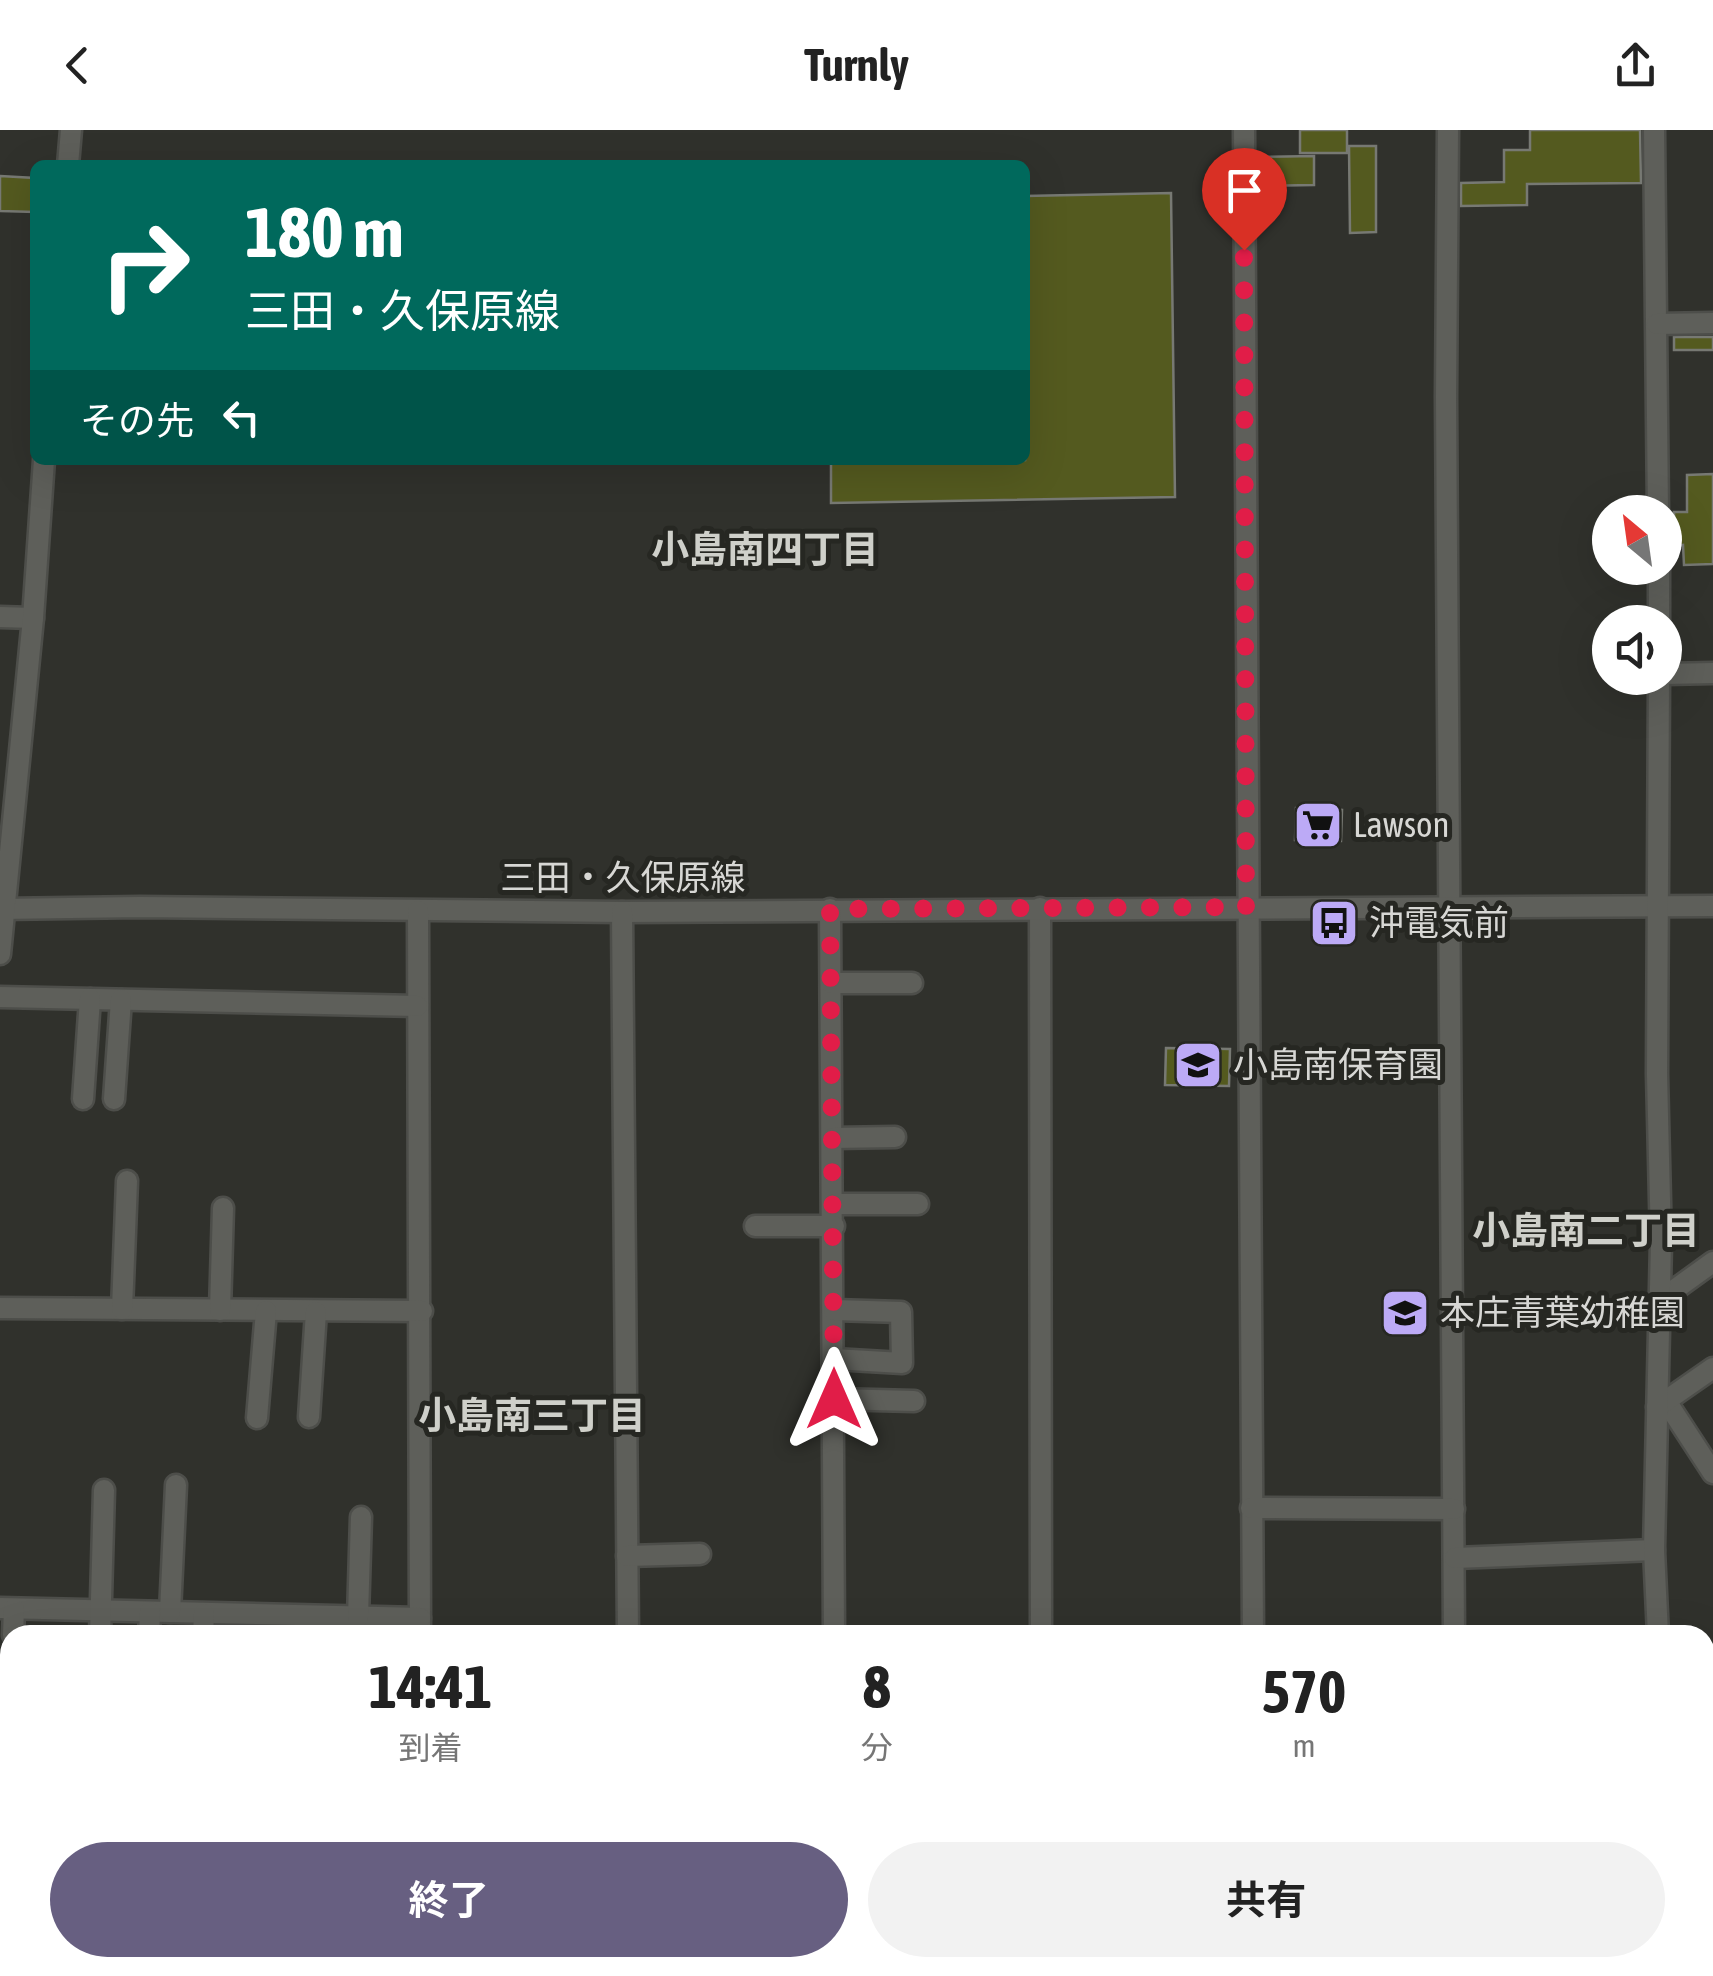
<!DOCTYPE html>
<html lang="ja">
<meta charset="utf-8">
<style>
:root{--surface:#fff;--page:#f2f2f2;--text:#222;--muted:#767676;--accent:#675f81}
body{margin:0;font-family:"Asap Condensed","Noto Sans JP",sans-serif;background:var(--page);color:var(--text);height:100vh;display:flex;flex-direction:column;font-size:38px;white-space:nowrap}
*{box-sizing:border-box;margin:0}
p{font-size:32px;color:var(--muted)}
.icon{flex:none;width:55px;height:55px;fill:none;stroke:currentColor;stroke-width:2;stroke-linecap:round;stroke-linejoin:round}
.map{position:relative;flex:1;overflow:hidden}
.panel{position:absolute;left:0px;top:1495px;width:1715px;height:352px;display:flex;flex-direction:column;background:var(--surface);border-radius:30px 30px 0 0;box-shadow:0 10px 40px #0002}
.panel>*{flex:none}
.banner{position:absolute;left:30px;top:30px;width:1000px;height:305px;border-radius:15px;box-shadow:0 10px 40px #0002;background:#00695c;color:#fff;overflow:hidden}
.needle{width:65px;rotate:331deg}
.controls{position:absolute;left:1592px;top:365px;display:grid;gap:20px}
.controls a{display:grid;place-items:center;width:90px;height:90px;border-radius:50%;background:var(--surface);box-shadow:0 10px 40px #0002;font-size:50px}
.pin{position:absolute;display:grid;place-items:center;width:85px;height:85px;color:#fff;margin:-102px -42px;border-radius:50% 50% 50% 0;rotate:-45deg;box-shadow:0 0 10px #0007}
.pin .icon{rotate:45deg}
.me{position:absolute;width:110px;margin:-55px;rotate:0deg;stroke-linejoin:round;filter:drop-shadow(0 0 8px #0008)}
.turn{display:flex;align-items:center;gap:35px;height:210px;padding:0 50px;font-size:45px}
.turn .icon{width:130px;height:130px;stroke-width:2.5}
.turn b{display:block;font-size:70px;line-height:85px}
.then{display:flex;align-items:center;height:95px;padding:0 50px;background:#0003;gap:20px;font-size:38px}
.eta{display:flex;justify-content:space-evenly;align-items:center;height:170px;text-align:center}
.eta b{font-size:60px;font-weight:700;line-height:70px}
.primary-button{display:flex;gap:20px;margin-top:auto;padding:20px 50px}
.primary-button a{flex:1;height:115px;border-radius:60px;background:var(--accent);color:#fff;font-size:40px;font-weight:700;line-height:115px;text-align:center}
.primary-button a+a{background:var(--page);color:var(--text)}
header{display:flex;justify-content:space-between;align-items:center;height:130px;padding:0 50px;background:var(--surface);font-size:45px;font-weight:700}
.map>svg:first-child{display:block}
</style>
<header><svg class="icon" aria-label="back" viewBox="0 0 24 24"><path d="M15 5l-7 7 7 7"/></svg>Turnly<svg class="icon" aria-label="share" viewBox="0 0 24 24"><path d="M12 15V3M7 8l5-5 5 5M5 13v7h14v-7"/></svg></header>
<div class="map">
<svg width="1713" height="1846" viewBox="0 0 1713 1846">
<rect width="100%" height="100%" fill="#30312c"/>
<g fill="#545a1f" stroke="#777973" stroke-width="2.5">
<rect x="1300" y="0" width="47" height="23"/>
<polygon points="1530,0 1640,0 1641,53 1527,54 1527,75 1461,76 1461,53 1504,52 1504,20 1530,20"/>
<polygon points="1349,16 1376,16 1376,102 1350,103"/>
<polygon points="1314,26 1314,55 1263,56 1263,27"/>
<polygon points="0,46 35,48 35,82 0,81"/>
<polygon points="1171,63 1175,367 831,373 831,330 1025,330 1025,66"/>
<rect x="1674" y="207" width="39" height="13"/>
<polygon points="1713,344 1713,434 1684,435 1683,415 1675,416 1674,382 1687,382 1687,345"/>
<polygon points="1296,678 1342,680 1341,711 1295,710"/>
<polygon points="1166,918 1230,919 1229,956 1165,955"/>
</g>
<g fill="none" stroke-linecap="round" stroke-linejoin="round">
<g stroke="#4d4e4a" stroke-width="25">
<g id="minor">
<polyline points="1244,0 1253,1505"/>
<polyline points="1448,0 1446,267 1454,1505"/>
<polyline points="1654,0 1658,382"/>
<polyline points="68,35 71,0"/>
<polyline points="1657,194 1713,193"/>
<polyline points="1659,438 1659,492"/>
<polyline points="0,487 33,488"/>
<polyline points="1665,544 1713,543"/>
<polyline points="1040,778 1041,1505"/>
<polyline points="0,779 140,777 622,782 1713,776"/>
<polyline points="830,779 834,1505"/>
<polyline points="418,781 420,1505"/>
<polyline points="622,782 628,1505"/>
<polyline points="0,824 33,488 44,330"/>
<polyline points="831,853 912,853"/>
<polyline points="0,867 417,876"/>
<polyline points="83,969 90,869"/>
<polyline points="114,969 121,870"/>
<polyline points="833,1008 895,1007"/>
<polyline points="834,1074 918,1074"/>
<polyline points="755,1096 834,1096"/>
<polyline points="1659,1171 1713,1132"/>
<polyline points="0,1178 422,1181"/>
<polyline points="122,1179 127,1051"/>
<polyline points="220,1180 223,1078"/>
<polyline points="834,1180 901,1182 902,1233 834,1229"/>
<polyline points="834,1269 914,1271"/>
<polyline points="1666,1271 1713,1343"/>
<polyline points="1657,1277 1713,1238"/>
<polyline points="309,1287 316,1182"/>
<polyline points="257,1288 266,1181"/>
<polyline points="1251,1378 1454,1379"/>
<polyline points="627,1426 700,1424"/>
<polyline points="1455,1428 1654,1420"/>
<polyline points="0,1478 420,1488"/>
<polyline points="170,1482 176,1355"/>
<polyline points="358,1487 361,1387"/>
<polyline points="13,1505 14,1479"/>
<polyline points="100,1505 104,1360"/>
<polyline points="149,1505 150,1482"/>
<polyline points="203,1505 204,1484"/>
<polyline points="1658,1505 1654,1420 1661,1113 1657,944 1659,548"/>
<polyline points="1705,1539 1713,1531"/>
<polyline points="10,1556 10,1598"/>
<polyline points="0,1778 10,1778"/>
<polyline points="1705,1787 1713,1780"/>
<polyline points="1705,1805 1713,1815"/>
<polyline points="696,1838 696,1846"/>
<polyline points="762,1838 762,1846"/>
<polyline points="834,1838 834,1846"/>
<polyline points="1043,1838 1043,1846"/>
<polyline points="1601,1838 1607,1846"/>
<polyline points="86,1846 87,1838"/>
<polyline points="179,1846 180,1838"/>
<polyline points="327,1846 328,1838"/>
<polyline points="628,1846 628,1838"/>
<polyline points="1263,1846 1276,1838"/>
<polyline points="1633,1846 1644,1838"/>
</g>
</g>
<use href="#minor" stroke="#5e5f5a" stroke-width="20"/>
</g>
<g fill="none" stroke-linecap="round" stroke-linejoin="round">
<polyline stroke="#e11d48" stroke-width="18" stroke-dasharray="0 32.4" points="834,1269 830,779 1246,777 1244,120"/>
</g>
<defs>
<g id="supermarket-square" transform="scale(2.5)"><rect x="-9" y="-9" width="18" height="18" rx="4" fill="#bcaaf6" stroke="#262722"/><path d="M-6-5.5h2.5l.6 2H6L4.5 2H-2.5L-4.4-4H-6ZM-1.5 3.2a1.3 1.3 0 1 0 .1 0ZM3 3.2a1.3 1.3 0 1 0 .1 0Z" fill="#111"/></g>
<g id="bus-square" transform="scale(2.5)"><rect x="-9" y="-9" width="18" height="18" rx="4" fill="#bcaaf6" stroke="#262722"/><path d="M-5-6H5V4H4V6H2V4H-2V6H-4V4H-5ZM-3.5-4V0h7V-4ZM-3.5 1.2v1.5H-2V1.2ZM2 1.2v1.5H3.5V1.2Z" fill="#111"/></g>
<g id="school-square" transform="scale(2.5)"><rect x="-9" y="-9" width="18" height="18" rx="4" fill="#bcaaf6" stroke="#262722"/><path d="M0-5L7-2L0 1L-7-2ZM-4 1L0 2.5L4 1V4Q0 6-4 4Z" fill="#111"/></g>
</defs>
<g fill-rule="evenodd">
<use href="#supermarket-square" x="1318" y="695"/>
<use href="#bus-square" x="1334" y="793"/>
<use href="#school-square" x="1198" y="935"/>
<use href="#school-square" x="1405" y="1183"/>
</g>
<g text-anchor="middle" stroke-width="10" stroke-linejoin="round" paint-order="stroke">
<g font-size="35" fill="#d7d7d4" stroke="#262722" text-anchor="start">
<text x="1353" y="707">Lawson</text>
<text x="1369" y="805">沖電気前</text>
<text x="1233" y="947">小島南保育園</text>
<text x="1440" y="1195">本庄青葉幼稚園</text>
</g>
<g font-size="35" fill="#d7d7d4" stroke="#262722">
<text x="623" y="760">三田・久保原線</text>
</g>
<g font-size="38" font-weight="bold" fill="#cfd0ca" stroke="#262722">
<text x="765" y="433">小島南四丁目</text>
<text x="1586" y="1114">小島南二丁目</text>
<text x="532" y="1299">小島南三丁目</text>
</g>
</g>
</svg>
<div class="controls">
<a><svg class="needle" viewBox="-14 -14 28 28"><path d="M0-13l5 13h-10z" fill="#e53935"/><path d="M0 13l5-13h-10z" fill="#767676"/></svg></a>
<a><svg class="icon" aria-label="sound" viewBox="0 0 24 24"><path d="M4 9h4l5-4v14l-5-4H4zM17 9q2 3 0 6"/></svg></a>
</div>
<div class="pin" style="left:1244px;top:120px;background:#d93025"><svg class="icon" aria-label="arrive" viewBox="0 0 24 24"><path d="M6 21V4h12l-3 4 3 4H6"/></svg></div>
<svg class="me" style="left:834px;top:1269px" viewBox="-20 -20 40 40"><path d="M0-17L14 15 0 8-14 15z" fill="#e11d48" stroke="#fff" stroke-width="4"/></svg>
<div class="banner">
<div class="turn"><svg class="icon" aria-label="right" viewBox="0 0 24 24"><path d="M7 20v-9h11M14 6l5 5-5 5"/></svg><div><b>180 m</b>三田・久保原線</div></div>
<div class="then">その先<svg class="icon" aria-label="left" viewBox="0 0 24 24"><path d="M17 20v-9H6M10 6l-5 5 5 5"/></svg></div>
</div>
<section class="panel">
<div class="eta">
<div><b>14:41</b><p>到着</p></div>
<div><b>8</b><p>分</p></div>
<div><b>570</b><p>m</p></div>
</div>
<div class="primary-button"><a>終了</a><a>共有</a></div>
</section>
</div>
